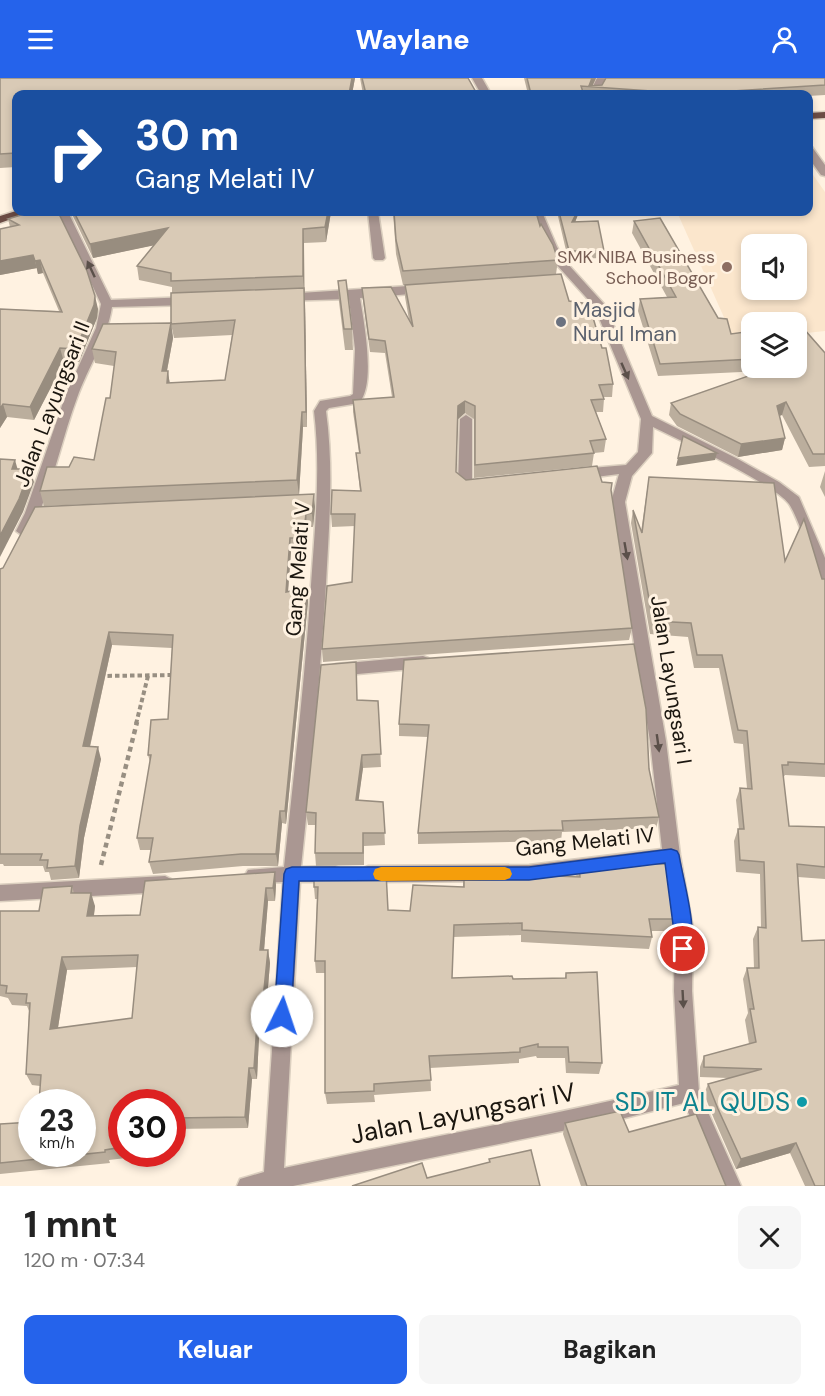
<!DOCTYPE html>
<html lang="id">
<meta charset="utf-8">
<style>
:root{--surface:#fff;--page:#f6f6f6;--text:#222;--muted:#767676;--accent:#2563eb}
body{margin:0;font-family:"DM Sans",sans-serif;background:var(--page);color:var(--text);height:100vh;display:flex;flex-direction:column;font-size:22px;white-space:nowrap}
*{box-sizing:border-box;margin:0}
p{font-size:20px;color:var(--muted)}
.icon{flex:none;width:33px;height:33px;fill:none;stroke:currentColor;stroke-width:2;stroke-linecap:round;stroke-linejoin:round}
.map{position:relative;height:1108px;overflow:hidden}
.details{display:flex;flex-direction:column;background:var(--surface);flex:1}
.details>*{flex:none}
.top-card{position:absolute;left:12px;top:12px;width:801px;height:126px;border-radius:12px;box-shadow:0 3px 9px #0003;background:#1a4fa0;color:#fff;overflow:hidden}
.fabs{position:absolute;left:741px;top:156px;display:grid;gap:12px}
.fabs a{display:grid;place-items:center;width:66px;height:66px;border-radius:12px;background:var(--surface);box-shadow:0 3px 9px #0003;font-size:30px}
.speed{position:absolute;left:18px;top:1011px;display:flex;gap:12px;font-size:30px;font-weight:700;text-align:center}
.speed>*{display:grid;place-content:center;width:78px;height:78px;border-radius:50%;background:var(--surface);box-shadow:0 3px 9px #0003;line-height:1}
.speed small{font-size:15px;font-weight:400}
.speed .limit{border:9px solid #d22;background:#fff;color:#111}
.pin{position:absolute;display:grid;place-items:center;width:51px;height:51px;color:#fff;margin:-26px;border:3px solid #fff;border-radius:50%;box-shadow:0 2px 6px #0007}
.me{position:absolute;width:66px;margin:-33px;rotate:4deg;stroke-linejoin:round;filter:drop-shadow(0 0 4px #0008)}
.turn{display:flex;align-items:center;gap:21px;height:126px;padding:0 24px;font-size:27px}
.turn .icon{width:78px;height:78px;stroke-width:2.5}
.turn b{display:block;font-size:42px;line-height:51px}
.round{display:grid;place-items:center;flex:none;width:63px;height:63px;border-radius:12px;background:var(--page)}
.head{display:flex;align-items:center;justify-content:space-between;height:102px;padding:0 24px}
h1{font-size:36px;font-weight:800;line-height:45px}
.action{display:flex;gap:12px;margin-top:auto;padding:12px 24px}
.action a{flex:1;height:69px;border-radius:12px;background:var(--accent);color:#fff;font-size:24px;font-weight:800;line-height:69px;text-align:center}
.action a+a{background:var(--page);color:var(--text)}
header{display:flex;justify-content:space-between;align-items:center;height:78px;padding:0 24px;background:var(--accent);color:#fff;font-size:27px;font-weight:800}
.map>svg:first-child{display:block}
</style>
<header><svg class="icon" aria-label="menu" viewBox="0 0 24 24"><path d="M4 6h16M4 12h16M4 18h16"/></svg>Waylane<svg class="icon" aria-label="person" viewBox="0 0 24 24"><circle cx="12" cy="8" r="4"/><path d="M4 21q1-7 8-7t8 7"/></svg></header>
<div class="map">
<svg width="825" height="1108" viewBox="0 0 825 1108">
<rect width="100%" height="100%" fill="#fff2e1"/>
<path fill="#fbe6cc" fill-rule="evenodd" d="M809,91l16,23v139l-28,3 -1,-12h-44l-1,18 -16,2 -58,-130h131zM752,166h44v46h-44z"/>
<g fill="none" stroke-linecap="round" stroke-linejoin="round">
<g stroke="#dbcfbf" stroke-width="3">
<polygon id="service" points="368,134 378,134 385,180 383,182 375,182 373,180"/>
</g>
<g stroke="#dbcfbf" stroke-width="3">
<g id="minor">
<polygon points="472,0 482,0 491,16 481,16"/>
<polygon points="597,0 607,0 599,16 589,16"/>
<path d="M58,134h10l43,88 80,-3 6,4 -6,4 -79,2c-5,33 -24,60 -35,91 -17,45 -25,95 -49,137l-5,1 -7,-5 9,-18 41,-119 30,-66 5,-24z"/>
<path d="M532,134h10l15,35 9,15 39,43 47,111 84,42 43,24 20,15 26,61v23l-7,-5c-8,-19 -19,-57 -29,-72 -14,-20 -110,-64 -136,-77l-1,26 -20,23 -7,26 41,239 14,114 13,74 -1,62 7,101 42,94h-20l-37,-83 -63,16 -328,67h-56l3,-7 24,-7 19,-290 -29,1 -6,-3 -3,-5 3,-5 36,-3c10,-94 21,-188 27,-282 4,-59 10,-116 3,-174l6,-10 30,-5 3,-2 2,-45 -6,-50 -69,2 -2,-3 6,-4 140,-9 6,4 -6,4 -64,5c4,24 16,87 -1,105l-30,5 -3,3c8,58 3,115 0,173 -6,95 -15,189 -25,283l34,-1 6,3 3,5 -3,5 -6,3h-35l-16,286c131,-29 265,-51 395,-83l-5,-94 1,-62 -11,-66 -135,18 -161,1 -6,-3 -3,-5 3,-5 6,-3 161,-1 133,-16 -12,-108 -39,-239 8,-28 -39,5 -7,-5 7,-5 46,-4 12,-13 3,-33 -47,-113 -38,-42 -11,-17z"/>
<polygon points="466,337 472,341 472,402 483,403 485,406 483,409 465,412 458,407 460,341"/>
<polygon points="423,578 428,580 431,584 428,588 423,590 336,598 331,596 328,592 331,588 336,586"/>
<polygon points="165,798 171,801 174,806 171,811 165,814 0,823 0,807"/>
</g>
</g>
<g stroke="#dbcfbf" stroke-width="3">
<polygon id="tertiary" points="808,68 812,69 825,87 825,98 821,97 808,79"/>
</g>
<g stroke="#dbcfbf" stroke-width="3">
<g id="primary">
<polygon points="825,34 825,40 808,41 808,35"/>
<polygon points="16,133 31,134 0,145 0,138"/>
</g>
</g>
<g stroke="#988f82" stroke-width="4" stroke-dasharray="4.5 3" stroke-linecap="butt">
<polyline points="100,598 174,597"/>
<polyline points="136,646 148,598"/>
</g>
<polyline stroke="#988f82" stroke-width="4.5" stroke-dasharray="5 4" stroke-linecap="butt" points="101,787 137,644"/>
<use href="#service" fill="#aa9792" fill-rule="evenodd"/>
<use href="#minor" fill="#aa9792" fill-rule="evenodd"/>
<use href="#tertiary" fill="#aa9792" fill-rule="evenodd"/>
<use href="#primary" fill="#6b4c44" fill-rule="evenodd"/>
</g>
<g fill="#bbae9d" fill-rule="evenodd">
<polygon points="0,0 355,0 352,16 16,16 16,89 0,90"/>
<polygon points="360,0 468,0 477,16 363,16"/>
<polygon points="524,0 596,0 592,8 825,0 825,17 808,18 808,16 528,16"/>
<polygon points="31,134 98,231 97,240 79,284 64,284 34,342 7,339 0,350 0,231 59,233 43,195 38,196 37,190 0,197 0,151 10,149 8,141"/>
<polygon points="71,134 331,134 326,164 304,165 307,349 303,349 299,417 44,428 40,413 69,389 94,382 110,320 114,288 95,285 92,271 171,245 173,260 167,293 170,305 225,302 232,257 174,260 171,246 172,214 172,209 139,202 137,188 154,167 93,180"/>
<polygon points="393,134 536,134 540,148 558,182 556,196 569,223 602,270 613,306 612,319 604,319 604,321 603,334 596,334 606,361 604,374 594,375 592,388 474,400 474,341 465,335 458,341 456,394 466,402 612,405 611,414 632,550 629,562 323,584 322,571 352,504 355,448 332,449 331,436 360,413 356,375 359,375 353,334 353,322 392,319 385,275 370,274 363,223 362,210 409,242 405,219 405,207 403,207 396,176"/>
<polygon points="557,134 579,134 575,144 604,173 603,180 568,181"/>
<polygon points="634,143 731,256 752,253 752,290 796,290 797,243 825,275 825,388 809,389 782,337 779,338 785,360 782,372 738,379 677,348 669,337 671,325 762,293 658,298 638,233 640,221 667,219 632,155"/>
<polygon points="338,203 352,251 353,272 345,272 339,224"/>
<polygon points="825,393 825,419 820,409"/>
<polygon points="649,399 785,483 822,501 825,501 825,699 785,697 783,700 789,748 825,749 825,801 798,799 802,863 825,1108 805,1108 790,1075 736,1091 714,1041 704,1016 708,1006 728,1000 700,999 700,989 704,978 749,966 745,942 748,935 743,901 747,890 754,890 753,861 758,849 761,850 760,796 736,794 734,763 738,751 739,751 736,722 740,710 747,710 743,666 734,665 719,590 694,590 688,559 650,556 631,445 633,432 641,454"/>
<polygon points="315,429 313,449 307,449 304,474 291,473 288,513 307,510 308,524 286,746 282,745 278,788 243,788 153,796 149,784 151,772 140,772 137,760 150,684 148,677 168,641 172,570 112,567 90,669 101,681 84,760 79,800 51,802 49,794 45,794 43,788 4,788 3,786 0,786 0,491"/>
<polygon points="357,622 378,623 381,689 363,690 358,722 383,724 385,767 364,768 364,787 316,788 315,775 316,747 308,747 306,734"/>
<polygon points="646,631 649,691 659,739 656,750 562,754 561,763 418,766 418,755 428,659 399,658 399,646"/>
<polygon points="579,786 676,841 673,853 652,853 652,859 649,871 521,864 521,857 453,859 452,900 513,901 565,900 566,895 602,985 599,996 566,995 565,980 537,980 536,978 519,981 519,985 430,990 431,1013 374,1017 375,1024 327,1026 325,1015 325,895 316,895 315,883 317,821 315,821 314,809 314,794 388,832 410,833 463,809 464,794 576,799"/>
<path d="M276,807l-1,16h-7l-4,49h4l2,13 -4,48 -4,25h-3l-2,43h-5l-4,49 -76,1v-27h-50v52h38l-51,6 1,3 -110,11v-50l82,30 -42,-68 -8,-1 -6,-11 3,-63 -2,-5 -15,-1 -4,-7 -8,-2v-85h39l33,-25 2,7 21,13 -1,10 46,-1zM137,889l-5,51 -74,10 9,-58z"/>
<polygon points="565,1045 629,1054 726,1108 581,1108 563,1056"/>
</g>
<g fill="#988d7f">
<polygon points="352,0 355,0 352,16 349,16"/>
<polygon points="592,0 596,0 592,9 589,9"/>
<polygon points="328,134 331,134 326,164 325,149"/>
<polygon points="577,134 579,134 572,152 572,144"/>
<polygon points="168,150 170,164 93,180 90,166"/>
<polygon points="303,151 304,165 304,213 303,198"/>
<polygon points="33,177 37,190 0,197 0,183"/>
<polygon points="40,182 43,195 38,196 35,183"/>
<polygon points="304,210 305,225 307,349 306,334"/>
<polygon points="95,218 98,231 97,240 79,284 76,271"/>
<polygon points="171,245 173,260 164,308 162,293"/>
<polygon points="60,270 64,284 34,342 30,329"/>
<polygon points="168,293 170,308 167,305"/>
<polygon points="465,323 465,335 458,341 458,328"/>
<polygon points="786,324 782,337 773,340 777,328"/>
<polygon points="3,326 7,339 0,350 0,331"/>
<polygon points="302,334 303,349 299,417 297,402"/>
<polygon points="785,360 782,372 738,379 741,366"/>
<polygon points="717,375 715,382 676,388 678,380"/>
<polygon points="15,382 19,396 12,391"/>
<polygon points="30,391 34,404 23,434 0,479 0,458"/>
<polygon points="314,416 315,429 313,449 312,435"/>
<polygon points="306,436 307,449 304,474 303,460"/>
<polygon points="290,460 291,473 287,527 286,514"/>
<polygon points="307,510 308,524 286,746 285,733"/>
<polygon points="109,554 112,567 87,681 83,668"/>
<polygon points="98,669 101,681 84,760 79,800 75,788 80,748"/>
<polygon points="362,677 363,690 357,734 356,722"/>
<polygon points="280,733 282,745 278,788 276,776"/>
<polygon points="275,794 276,807 275,823 273,810"/>
<polygon points="266,810 268,823 263,885 260,872"/>
<polygon points="91,815 95,828 92,851 87,838"/>
<polygon points="268,872 270,885 266,933 262,958 260,946"/>
<polygon points="62,879 67,892 56,962 50,951"/>
<polygon points="257,946 259,958 257,1001 254,990"/>
<polygon points="249,990 252,1001 248,1050 245,1039"/>
<polygon points="796,1065 790,1075 736,1091 741,1081"/>
</g>
<g fill="#d9cab6" stroke="#988d7f" stroke-width="1.5" fill-rule="evenodd">
<polygon points="0,0 352,0 349,16 16,16 16,75 0,76"/>
<polygon points="362,0 468,0 477,16 366,16"/>
<polygon points="527,0 592,0 589,8 602,7 606,0 825,0 825,7 686,16 653,16 651,13 581,8 583,14 531,16"/>
<polygon points="31,134 58,134 87,193 95,218 94,227 76,271 60,270 30,329 3,326 0,331 0,231 62,234 40,182 35,183 33,177 0,183 0,151 19,147 8,141"/>
<polygon points="74,134 328,134 325,149 303,151 303,198 171,203 171,195 137,188 168,150 90,166"/>
<polygon points="394,134 536,134 540,148 541,146 553,167 558,182 403,193 396,162"/>
<polygon points="559,134 577,134 572,144 598,143 604,173 569,173"/>
<polygon points="660,140 718,240 727,241 731,256 752,253 752,281 660,286 640,221 676,219 634,143"/>
<polygon points="561,196 569,223 589,226 602,270 606,270 613,306 599,307 604,321 591,322 606,361 590,363 594,375 475,387 475,328 465,323 458,328 456,394 466,402 597,388 602,404 612,405 611,412 632,550 322,571 327,508 352,504 355,436 331,436 332,412 361,413 356,375 360,375 353,322 394,319 385,263 369,261 362,210 391,209 413,249 405,207"/>
<polygon points="346,202 352,251 344,251 338,203"/>
<polygon points="304,210 306,334 302,334 297,402 40,413 47,389 69,389 74,379 94,382 106,320 110,320 116,274 92,271 103,246 171,245 162,293 168,293 167,305 225,302 235,242 171,246 171,215"/>
<polygon points="797,243 825,275 825,376 813,376 786,324 777,328 785,360 741,366 680,336 671,325 771,290 796,290 796,280 802,279 796,279 796,248 798,248"/>
<polygon points="683,358 717,375 678,380"/>
<polygon points="0,381 15,382 12,391 30,391 19,421 0,458"/>
<polygon points="649,399 774,405 785,483 804,441 822,501 825,501 825,686 788,684 788,687 782,687 789,748 825,749 825,789 797,786 802,863 825,862 825,1108 815,1108 796,1065 741,1081 718,1031 708,1006 762,991 704,989 704,978 756,964 750,931 754,931 747,890 759,890 758,849 766,850 764,784 740,782 738,751 744,751 740,710 752,711 747,653 738,652 722,577 697,577 691,545 653,543 633,432 642,455"/>
<polygon points="314,416 312,435 306,436 303,460 290,460 286,514 307,510 285,733 280,733 276,776 241,776 149,784 153,760 137,760 151,677 148,677 151,642 168,641 173,557 109,554 83,668 98,669 80,748 75,788 47,790 48,782 40,782 42,776 0,776 0,491 3,490 35,429"/>
<polygon points="634,566 646,631 649,691 659,739 562,743 563,752 418,755 429,647 399,646 404,582"/>
<polygon points="356,584 357,622 378,623 381,676 362,677 356,722 383,724 385,755 363,755 363,775 315,775 316,735 306,734 321,587"/>
<polygon points="579,786 667,786 676,841 649,841 652,859 522,852 522,845 454,847 452,900 512,898 513,901 566,900 566,895 597,894 602,985 569,984 568,969 538,969 538,966 520,970 520,974 429,978 431,1002 374,1006 374,1013 325,1015 325,883 315,883 318,809 314,809 314,794 386,794 388,832 410,833 413,807 464,809 464,794 580,799"/>
<path d="M275,794l-2,16h-7l-6,62h8l-5,49 -3,25h-3l-3,44h-5l-4,49 -73,1v-16h-50v45l-17,3v2l-105,11v-39l32,-2v32h50v-52h-43l2,-27 -15,-1 4,-71h-4l1,-9 -21,-1 1,-7 -7,-1v-74h39l4,-23 29,-2 -1,7h20l-4,23 53,-1 5,-34zM138,877l-6,63 -82,11 12,-72z"/>
<polygon points="620,1033 629,1054 696,1036 726,1108 587,1108 565,1045"/>
<polygon points="531,1072 540,1108 352,1108 422,1085 427,1100 490,1084 489,1081"/>
</g>
<defs><path id="oneway-solid" d="M-6-.8H1V-3.2L6.5 0L1 3.2V.8H-6Z" transform="scale(1.5)"/></defs>
<g fill="#5b504a">
<use href="#oneway-solid" transform="translate(91 191) rotate(-115)"/>
<use href="#oneway-solid" transform="translate(625 293) rotate(66)"/>
<use href="#oneway-solid" transform="translate(626 473) rotate(80)"/>
<use href="#oneway-solid" transform="translate(658 665) rotate(82)"/>
<use href="#oneway-solid" transform="translate(683 921) rotate(87)"/>
</g>
<path fill="#2563eb" stroke="#184099" stroke-width="1.5" d="M671,771l6,2 2,4c4,25 20,77 10,100l-6,2 -6,-2 -12,-92 -136,17 -230,1 -8,135 -3,5 -6,3 -6,-3 -2,-5 10,-142 2,-5 6,-2h237z"/>
<polygon fill="#f59e0b" points="381,789 505,789 510,791 512,796 510,800 505,802 381,803 375,801 373,796 375,791"/>
<circle fill="#8d6e63" stroke="#fff2e1" stroke-width="2" cx="727" cy="189" r="6"/>
<circle fill="#6b7280" stroke="#fff2e1" stroke-width="2" cx="561" cy="244" r="6"/>
<circle fill="#0f9aa8" stroke="#fff2e1" stroke-width="2" cx="802" cy="1024" r="6"/>
<g text-anchor="middle" stroke-width="6" stroke-linejoin="round" paint-order="stroke">
<g font-size="18" fill="#785e54" stroke="#fff2e1" text-anchor="end">
<text x="715" y="185">SMK NIBA Business<tspan x="715" dy="21">School Bogor</tspan></text>
</g>
<g font-size="21" fill="#5b616d" stroke="#fff2e1" text-anchor="start">
<text x="573" y="239">Masjid<tspan x="573" dy="24">Nurul Iman</tspan></text>
</g>
<g font-size="21" fill="#1b160f" stroke="#fff2e1">
<text transform="translate(52 326) rotate(-69)" y="7">Jalan Layungsari II</text>
<text transform="translate(298 491) rotate(-86)" y="7">Gang Melati V</text>
<text transform="translate(671 602) rotate(81)" y="7">Jalan Layungsari I</text>
<text transform="translate(585 764) rotate(-6)" y="7">Gang Melati IV</text>
</g>
<g font-size="26" fill="#0d838f" stroke="#fff2e1" text-anchor="end">
<text x="790" y="1033">SD IT AL QUDS</text>
</g>
<g font-size="26" fill="#1b160f" stroke="#fff2e1">
<text transform="translate(463 1035) rotate(-11)" y="9">Jalan Layungsari IV</text>
</g>
</g>
</svg>
<div class="fabs">
<a><svg class="icon" aria-label="sound" viewBox="0 0 24 24"><path d="M4 9h4l5-4v14l-5-4H4zM17 9q2 3 0 6"/></svg></a>
<a><svg class="icon" aria-label="layers" viewBox="0 0 24 24"><path d="M12 4l9 5-9 5-9-5zM3 14l9 5 9-5"/></svg></a>
</div>
<div class="speed"><div>23<small>km/h</small></div><div class="limit">30</div></div>
<div class="pin" style="left:683px;top:871px;background:#d93025"><svg class="icon" aria-label="arrive" viewBox="0 0 24 24"><path d="M6 21V4h12l-3 4 3 4H6"/></svg></div>
<svg class="me" style="left:282px;top:938px" viewBox="-20 -20 40 40"><circle r="19" fill="#fff"/><path d="M0-13L10 11 0 6-10 11z" fill="#2563eb"/></svg>
<div class="top-card">
<div class="turn"><svg class="icon" aria-label="right" viewBox="0 0 24 24"><path d="M7 20v-9h11M14 6l5 5-5 5"/></svg><div><b>30 m</b>Gang Melati IV</div></div>
</div>
</div>
<section class="details">
<div class="head"><div><h1>1 mnt</h1><p>120 m · 07:34</p></div><a class="round"><svg class="icon" aria-label="close" viewBox="0 0 24 24"><path d="M6 6l12 12M18 6L6 18"/></svg></a></div>
<div class="action"><a>Keluar</a><a>Bagikan</a></div>
</section>
